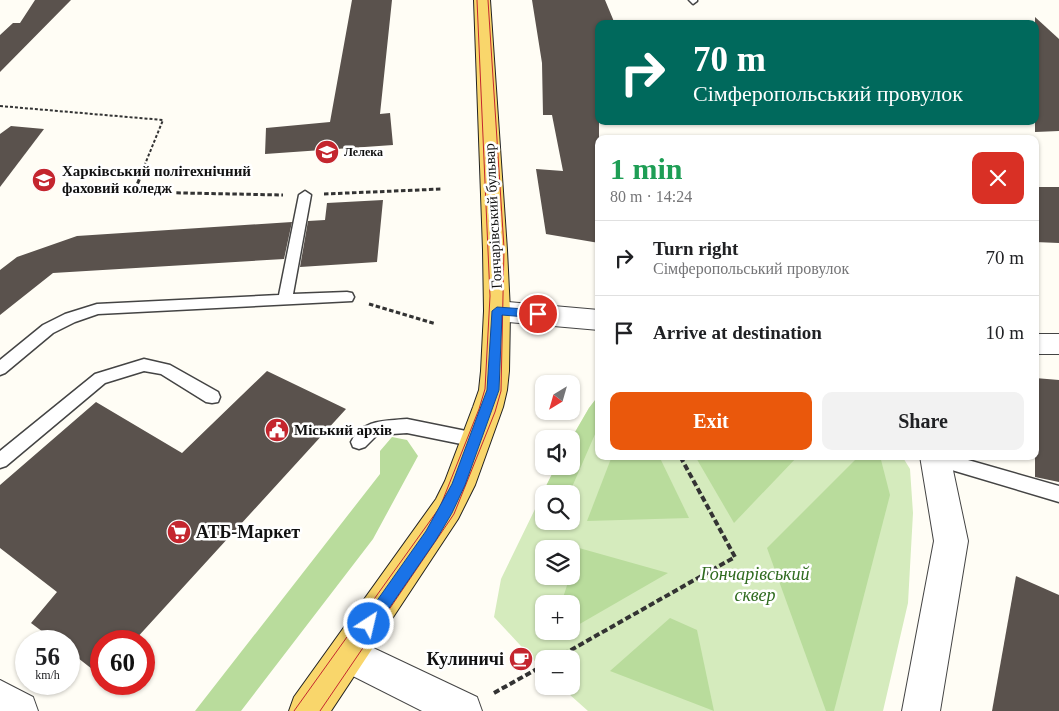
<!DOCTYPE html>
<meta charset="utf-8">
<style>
:root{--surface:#fff;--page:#f2f2f2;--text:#202124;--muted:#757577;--line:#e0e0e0;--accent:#ea580c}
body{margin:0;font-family:"Times New Roman",serif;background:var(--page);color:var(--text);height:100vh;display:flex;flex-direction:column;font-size:19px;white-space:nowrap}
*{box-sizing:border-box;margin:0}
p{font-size:16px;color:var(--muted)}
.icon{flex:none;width:28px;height:28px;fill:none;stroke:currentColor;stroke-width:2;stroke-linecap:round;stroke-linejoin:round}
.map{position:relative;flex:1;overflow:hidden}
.details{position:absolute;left:595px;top:135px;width:444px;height:325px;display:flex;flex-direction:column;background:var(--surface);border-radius:10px;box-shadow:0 1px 4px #0004}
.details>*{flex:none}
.hud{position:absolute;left:595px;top:20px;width:444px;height:105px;border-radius:10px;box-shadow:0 1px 4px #0004;background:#00695c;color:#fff;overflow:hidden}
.needle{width:32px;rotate:217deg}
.tools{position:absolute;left:535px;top:375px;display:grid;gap:10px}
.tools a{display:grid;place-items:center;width:45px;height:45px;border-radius:10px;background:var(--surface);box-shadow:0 1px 4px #0004;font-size:25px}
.speed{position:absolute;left:15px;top:630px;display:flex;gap:10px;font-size:25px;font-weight:700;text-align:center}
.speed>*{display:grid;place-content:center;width:65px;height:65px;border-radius:50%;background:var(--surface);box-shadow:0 1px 4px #0004;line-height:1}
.speed small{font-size:12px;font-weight:400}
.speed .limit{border:8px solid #d22;background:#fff;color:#111}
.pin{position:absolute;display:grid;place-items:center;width:42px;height:42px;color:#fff;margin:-21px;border:2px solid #fff;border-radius:50%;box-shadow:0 1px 5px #0007}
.me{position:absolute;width:55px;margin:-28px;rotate:35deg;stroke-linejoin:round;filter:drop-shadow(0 0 4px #0008)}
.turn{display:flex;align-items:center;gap:18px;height:105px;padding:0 15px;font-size:22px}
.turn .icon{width:65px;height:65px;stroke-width:2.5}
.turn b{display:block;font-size:35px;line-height:42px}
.round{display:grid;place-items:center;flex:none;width:52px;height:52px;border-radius:10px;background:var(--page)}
.overview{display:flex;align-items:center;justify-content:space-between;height:85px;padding:0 15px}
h1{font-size:30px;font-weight:600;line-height:38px;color:#1e9e55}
.button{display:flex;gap:10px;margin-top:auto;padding:10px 15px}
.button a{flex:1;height:58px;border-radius:10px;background:var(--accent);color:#fff;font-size:20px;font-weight:600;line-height:58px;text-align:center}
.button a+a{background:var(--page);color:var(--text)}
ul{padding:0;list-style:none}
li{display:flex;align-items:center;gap:15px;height:75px;padding:0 15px;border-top:1px solid var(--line)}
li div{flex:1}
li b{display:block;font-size:19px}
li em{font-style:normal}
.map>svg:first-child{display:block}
</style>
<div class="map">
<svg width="1059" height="711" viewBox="0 0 1059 711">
<rect width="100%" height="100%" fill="#fffdf5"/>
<path fill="#d5ebbd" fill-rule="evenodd" d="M599,395v61h303l8,13 3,44 -5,90 -25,108h-295l-28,-25h11v-27h-27v12l-50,-54 7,-38 55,-113h15v-27l18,-31zM544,494h27v27h-27zM544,549h27v27h-27zM544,604h27v27h-27z"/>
<g fill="#b9dc9c">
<polygon points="599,395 599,425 569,494 544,494 544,501 539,500 556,466 571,466 571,439 589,408"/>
<polygon points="392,437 407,440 418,456 373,539 241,711 195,711 380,474 380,451"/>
<polygon points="612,456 659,456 689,518 587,521"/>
<polygon points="695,456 798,456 734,523"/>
<polygon points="859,456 880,456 890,495 834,711 826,711 767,548"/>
<polygon points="579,548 668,573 571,629 571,604 561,604 570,576 571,576"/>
<polygon points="670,618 697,630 714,711 610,671"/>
</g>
<g fill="#5a524d">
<polygon points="35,0 71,0 0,72 0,35 13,23 20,23"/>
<polygon points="352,0 392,0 380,114 390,113 393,145 265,154 266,128 330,122"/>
<polygon points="532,0 605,0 615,24 599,24 599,243 546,234 536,169 563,171 552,115 543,115 542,63"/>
<polygon points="1035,17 1059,39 1059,131 1035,132"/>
<polygon points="11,126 44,129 0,187 0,134"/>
<polygon points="1035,187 1059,187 1059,243 1035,242"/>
<polygon points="383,200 377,262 300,267 308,221 325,220 327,203"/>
<polygon points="292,222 284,259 53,273 0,315 0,270 17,257 77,236"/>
<polygon points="267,371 346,409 134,641 101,641 101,676 69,651 69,641 55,641 31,623 57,592 0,548 0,485 96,402 182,453"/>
<polygon points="1035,378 1059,380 1059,482 1035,477"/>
<polygon points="1016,576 1059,595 1059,711 992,711"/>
</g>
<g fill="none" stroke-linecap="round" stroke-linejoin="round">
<g stroke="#444" stroke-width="3">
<g id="lane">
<polygon points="689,0 697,0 697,1 693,4"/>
<polygon points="305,191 311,195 293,294 347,292 352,293 354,297 352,301 98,314 75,322 53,333 5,373 0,375 0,360 43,325 65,314 97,304 279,295 299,195"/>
<polygon points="144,359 170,365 218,392 220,397 218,402 212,403 206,402 161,374 144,371 105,383 6,466 0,468 0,451 95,374"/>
<path d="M407,419l69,14 6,2 2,5 -2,5 -6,2 -69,-14 -30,2 -12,12 -6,2 -6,-2 -2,-5c11,-23 34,-21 56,-23z"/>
<polygon points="927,456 954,456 1059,486 1059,502 935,465 929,463"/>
</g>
</g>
<g stroke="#444" stroke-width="2">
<g id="street">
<polygon points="497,301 599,310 599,330 497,321 488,318 484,311 488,304"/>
<rect x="1035" y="334" width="24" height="20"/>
<polygon points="920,456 950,456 968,541 940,711 902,711 934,541"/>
<polygon points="348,636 477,697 482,711 422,711 335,667 330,654 335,641"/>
<polygon points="0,680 33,697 38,711 0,711"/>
</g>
</g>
<g stroke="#222" stroke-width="2">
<polygon id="primary" points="474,0 490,0 507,250 510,311 509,371 507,390 503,407 475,485 458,519 331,711 289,711 294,697 436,499 445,481 473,407 479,390 481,371 484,311 483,250"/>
</g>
<polyline stroke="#333" stroke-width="2" stroke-dasharray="3 2" stroke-linecap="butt" points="0,106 163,120 141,174"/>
<g stroke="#333" stroke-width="3" stroke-dasharray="4.5 2.5" stroke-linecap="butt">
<polyline points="142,173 134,192 283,195"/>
<polyline points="324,194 442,189"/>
<polyline points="369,304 436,324"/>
</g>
<g stroke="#333" stroke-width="4" stroke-dasharray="6 3" stroke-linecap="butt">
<polyline points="555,659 735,557 680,456"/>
<polyline points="494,693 544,665"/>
</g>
<use href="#lane" fill="#fff" fill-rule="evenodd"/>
<use href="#street" fill="#fff" fill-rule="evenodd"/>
<use href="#primary" fill="#f9d66b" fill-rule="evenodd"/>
<g stroke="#c4262e" stroke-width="1">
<polyline points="294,711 440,507 479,409 485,389 490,296 477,0"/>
<polyline points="320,711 454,514 495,412 501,391 504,248 488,0"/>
</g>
</g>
<polygon fill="#1a73e8" stroke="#114b97" points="497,307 538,310 544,314 538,318 502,315 499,390 465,485 452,513 436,540 374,630 369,632 364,630 361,624 364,619 426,531 452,484 487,390 492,311"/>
<defs>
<g id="school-disc" transform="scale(1.25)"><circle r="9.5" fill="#c4262e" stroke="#fff"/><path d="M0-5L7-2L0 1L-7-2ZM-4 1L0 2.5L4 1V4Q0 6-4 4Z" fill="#fff"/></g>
<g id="university-disc" transform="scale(1.25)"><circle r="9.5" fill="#c4262e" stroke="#fff"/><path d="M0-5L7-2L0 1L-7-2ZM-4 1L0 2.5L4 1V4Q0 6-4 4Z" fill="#fff"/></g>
<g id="civic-disc" transform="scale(1.25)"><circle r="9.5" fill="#c4262e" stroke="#fff"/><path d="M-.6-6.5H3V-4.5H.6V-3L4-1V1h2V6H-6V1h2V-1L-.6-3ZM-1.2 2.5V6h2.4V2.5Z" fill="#fff"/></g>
<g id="supermarket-disc" transform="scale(1.25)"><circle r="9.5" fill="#c4262e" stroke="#fff"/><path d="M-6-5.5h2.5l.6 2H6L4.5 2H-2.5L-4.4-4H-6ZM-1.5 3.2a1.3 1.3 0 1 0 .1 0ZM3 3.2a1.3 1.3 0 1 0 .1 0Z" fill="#fff"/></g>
<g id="cafe-disc" transform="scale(1.25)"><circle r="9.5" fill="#c4262e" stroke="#fff"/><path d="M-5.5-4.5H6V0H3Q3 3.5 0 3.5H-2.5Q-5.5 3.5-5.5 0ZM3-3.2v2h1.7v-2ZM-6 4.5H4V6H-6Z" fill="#fff"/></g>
</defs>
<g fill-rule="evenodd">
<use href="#school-disc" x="327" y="152"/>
<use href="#university-disc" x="44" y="180"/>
<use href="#civic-disc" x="277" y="430"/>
<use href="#supermarket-disc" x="179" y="532"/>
<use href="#cafe-disc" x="521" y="659"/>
</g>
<g text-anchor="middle" stroke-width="5" stroke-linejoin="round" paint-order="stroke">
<g font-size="12" font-weight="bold" fill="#111" stroke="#fff" text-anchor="start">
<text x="344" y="156">Лелека</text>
</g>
<g font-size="15" font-weight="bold" fill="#111" stroke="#fff" text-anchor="start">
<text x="62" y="176">Харківський політехнічний<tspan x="62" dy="17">фаховий коледж</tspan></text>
<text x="294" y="435">Міський архів</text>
</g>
<g font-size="15" fill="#111" stroke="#fff">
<text transform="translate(493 216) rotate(-93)" y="5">Гончарівський бульвар</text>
</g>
<g font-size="18" font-weight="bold" fill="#111" stroke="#fff" text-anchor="start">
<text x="196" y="538">АТБ-Маркет</text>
<text x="504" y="665" text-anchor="end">Кулиничі</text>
</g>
<g font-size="18" font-style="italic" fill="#2f6b1f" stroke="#fff">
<text x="755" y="580">Гончарівський<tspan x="755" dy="21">сквер</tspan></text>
</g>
</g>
</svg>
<div class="tools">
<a><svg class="needle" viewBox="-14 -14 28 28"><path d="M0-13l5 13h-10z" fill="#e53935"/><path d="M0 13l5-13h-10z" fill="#757577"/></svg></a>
<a><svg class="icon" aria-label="sound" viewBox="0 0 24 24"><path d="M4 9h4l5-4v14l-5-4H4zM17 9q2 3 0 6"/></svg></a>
<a><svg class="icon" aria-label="search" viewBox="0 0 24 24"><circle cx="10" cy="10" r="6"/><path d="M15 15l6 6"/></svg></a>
<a><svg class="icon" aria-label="layers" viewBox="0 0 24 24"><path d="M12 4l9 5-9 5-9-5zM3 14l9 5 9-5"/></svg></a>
<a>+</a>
<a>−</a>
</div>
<div class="speed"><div>56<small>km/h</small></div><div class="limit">60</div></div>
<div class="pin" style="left:538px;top:314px;background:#d93025"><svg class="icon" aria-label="arrive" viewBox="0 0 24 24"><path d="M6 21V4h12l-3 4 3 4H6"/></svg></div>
<svg class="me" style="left:369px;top:624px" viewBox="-20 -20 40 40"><circle r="17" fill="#1a73e8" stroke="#fff" stroke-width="3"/><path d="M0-11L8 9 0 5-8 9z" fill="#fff"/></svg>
<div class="hud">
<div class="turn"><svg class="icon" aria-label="right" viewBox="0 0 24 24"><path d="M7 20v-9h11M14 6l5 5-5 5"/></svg><div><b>70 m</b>Сімферопольський провулок</div></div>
</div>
<section class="details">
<div class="overview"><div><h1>1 min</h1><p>80 m · 14:24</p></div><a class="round" style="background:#d93025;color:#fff"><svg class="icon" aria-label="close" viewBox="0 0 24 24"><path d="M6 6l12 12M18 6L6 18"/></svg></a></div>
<ul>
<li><svg class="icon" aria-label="right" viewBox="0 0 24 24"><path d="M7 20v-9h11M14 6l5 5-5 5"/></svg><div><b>Turn right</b><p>Сімферопольський провулок</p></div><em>70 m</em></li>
<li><svg class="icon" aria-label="arrive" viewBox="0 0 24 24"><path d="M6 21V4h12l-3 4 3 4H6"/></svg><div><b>Arrive at destination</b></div><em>10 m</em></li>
</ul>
<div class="button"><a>Exit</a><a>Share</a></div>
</section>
</div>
